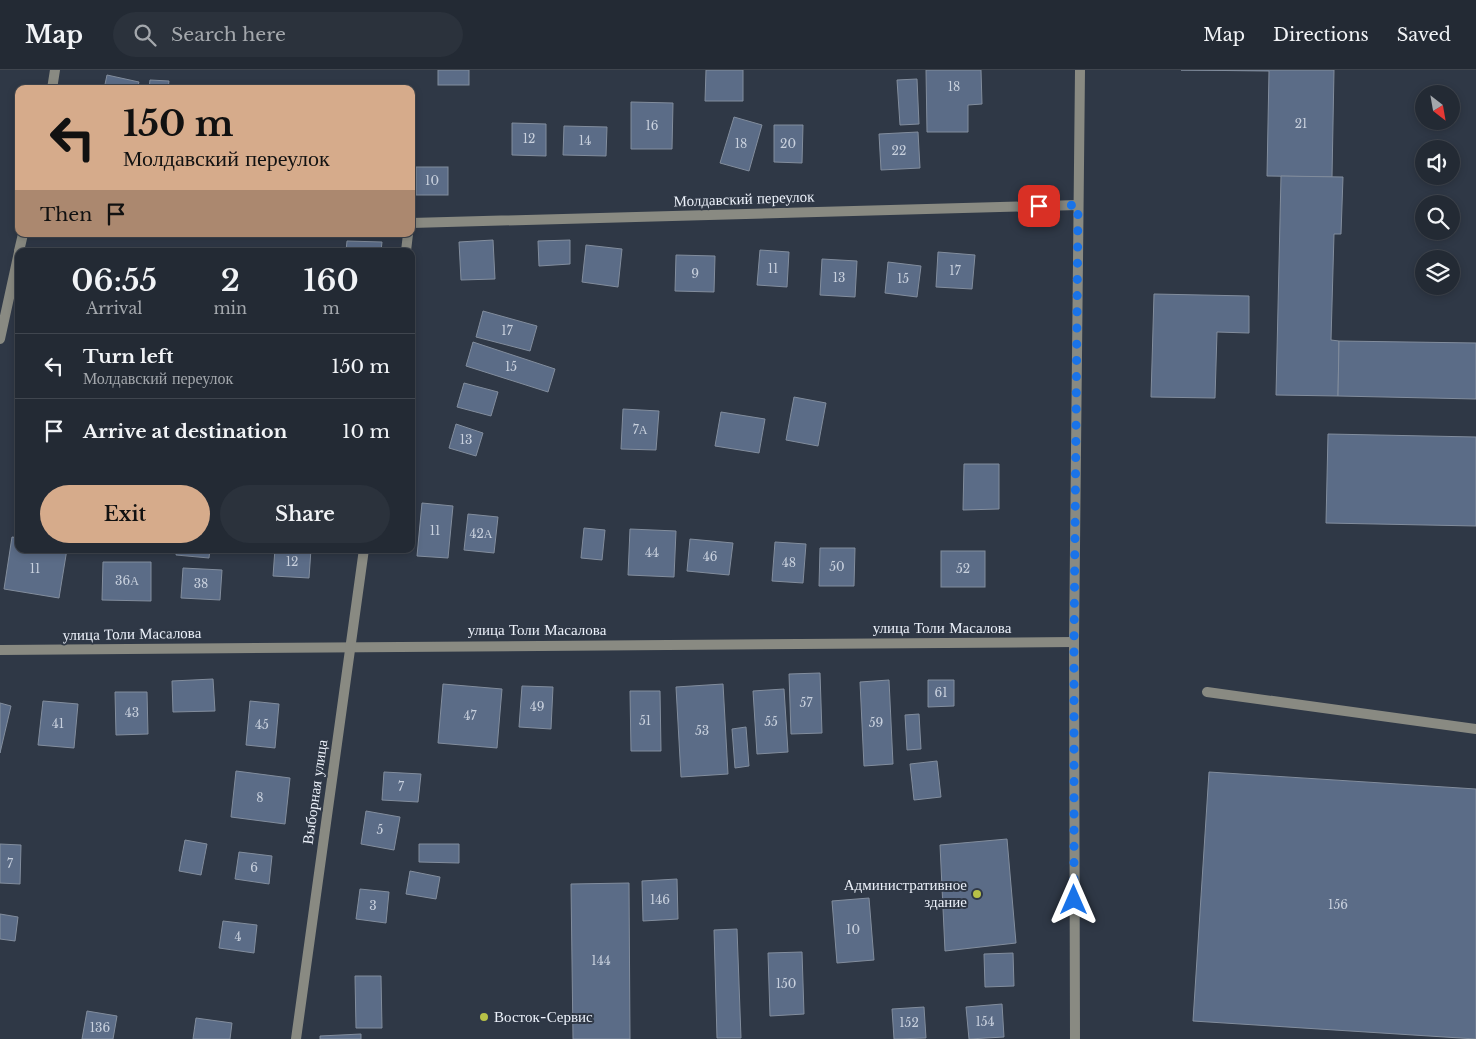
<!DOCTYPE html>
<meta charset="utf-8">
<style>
:root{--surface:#232a34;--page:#2b323c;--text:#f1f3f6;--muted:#a3a7ac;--line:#40464f;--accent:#d6ab8b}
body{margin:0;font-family:"Libre Baskerville",serif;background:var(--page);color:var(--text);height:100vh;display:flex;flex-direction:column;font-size:19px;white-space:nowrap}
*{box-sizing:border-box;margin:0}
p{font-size:16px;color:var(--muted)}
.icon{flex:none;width:28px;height:28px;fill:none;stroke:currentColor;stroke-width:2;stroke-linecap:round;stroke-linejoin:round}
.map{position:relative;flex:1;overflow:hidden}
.panel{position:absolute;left:15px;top:178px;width:400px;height:305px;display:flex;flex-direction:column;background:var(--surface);border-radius:10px;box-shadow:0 2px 8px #0003,0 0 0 1px var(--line)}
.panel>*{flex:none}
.hud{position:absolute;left:15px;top:15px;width:400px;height:152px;border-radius:10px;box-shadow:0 2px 8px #0003,0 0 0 1px var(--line);background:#d6ab8b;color:#111;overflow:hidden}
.needle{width:32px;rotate:149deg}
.controls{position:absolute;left:1415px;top:15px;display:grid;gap:10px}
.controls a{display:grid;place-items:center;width:45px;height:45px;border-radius:50%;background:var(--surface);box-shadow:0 2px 8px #0003,0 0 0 1px var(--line);font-size:25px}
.pin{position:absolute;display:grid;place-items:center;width:42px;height:42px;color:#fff;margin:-21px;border-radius:10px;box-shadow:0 2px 8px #0006}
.me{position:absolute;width:55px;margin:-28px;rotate:0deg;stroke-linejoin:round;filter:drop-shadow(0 0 4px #0008)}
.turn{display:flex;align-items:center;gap:18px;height:105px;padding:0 25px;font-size:22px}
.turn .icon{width:65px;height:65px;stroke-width:2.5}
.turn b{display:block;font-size:35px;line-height:42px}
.then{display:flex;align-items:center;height:48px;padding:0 25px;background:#0003;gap:10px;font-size:19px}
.eta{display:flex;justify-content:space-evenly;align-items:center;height:85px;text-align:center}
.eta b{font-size:30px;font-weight:600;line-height:35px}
.primary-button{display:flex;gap:10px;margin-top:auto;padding:10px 25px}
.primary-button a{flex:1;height:58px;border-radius:30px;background:var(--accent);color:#111;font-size:20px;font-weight:600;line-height:58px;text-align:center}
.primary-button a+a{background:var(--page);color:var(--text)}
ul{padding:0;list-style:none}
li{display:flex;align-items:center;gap:15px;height:65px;padding:0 25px;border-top:1px solid var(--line)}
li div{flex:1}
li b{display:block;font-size:19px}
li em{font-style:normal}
header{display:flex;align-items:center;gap:30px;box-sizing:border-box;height:70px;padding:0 25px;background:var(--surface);border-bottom:1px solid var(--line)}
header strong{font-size:24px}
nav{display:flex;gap:28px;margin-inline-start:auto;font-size:18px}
.search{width:350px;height:45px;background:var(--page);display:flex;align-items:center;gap:12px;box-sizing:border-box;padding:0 18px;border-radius:28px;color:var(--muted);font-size:19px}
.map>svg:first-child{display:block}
</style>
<header>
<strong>Map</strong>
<div class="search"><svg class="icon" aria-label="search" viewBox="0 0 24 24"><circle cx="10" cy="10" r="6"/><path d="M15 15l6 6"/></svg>Search here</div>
<nav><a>Map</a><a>Directions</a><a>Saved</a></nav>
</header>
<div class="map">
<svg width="1476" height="969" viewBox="0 0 1476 969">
<rect width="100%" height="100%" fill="#2f3846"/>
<g fill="#5b6c87" stroke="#828d9d">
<rect x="438" y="0" width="31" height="15"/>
<polygon points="706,0 743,0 743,31 705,31"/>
<polygon points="926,0 981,0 982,34 968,35 968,62 927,62"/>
<polygon points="1181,0 1334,0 1332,107 1267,106 1269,1"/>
<polygon points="107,5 139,12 137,19 104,19"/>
<polygon points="917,9 919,54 900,55 897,10"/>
<polygon points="150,10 169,11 168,19 149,19"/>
<polygon points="631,32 673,33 672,79 631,79"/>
<polygon points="734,47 762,55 749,101 720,93"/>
<polygon points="512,53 546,54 546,86 512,85"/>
<polygon points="774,55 803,55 802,93 774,92"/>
<polygon points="411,56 413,56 412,91 411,91"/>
<polygon points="564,56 607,57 606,86 563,85"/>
<polygon points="918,62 920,98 881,100 879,64"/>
<rect x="416" y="97" width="32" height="28"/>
<polygon points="1281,106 1343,107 1341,164 1334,164 1331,270 1339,271 1338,326 1276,325"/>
<polygon points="493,170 495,209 461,210 459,172"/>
<polygon points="570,170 570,194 539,196 538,171"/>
<polygon points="347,171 382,172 381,181 346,181"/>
<polygon points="586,175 622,179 618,217 582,212"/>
<polygon points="760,180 789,182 787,217 757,215"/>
<polygon points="938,182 975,185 972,219 936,217"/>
<polygon points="676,185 715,186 714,222 675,221"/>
<polygon points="822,189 857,191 855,227 820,225"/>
<polygon points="888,192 921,196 917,227 885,223"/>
<polygon points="1154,224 1249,226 1249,263 1217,262 1215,328 1151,327"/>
<polygon points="483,241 537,256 530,281 476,267"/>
<polygon points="1339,271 1476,273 1476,329 1338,326"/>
<polygon points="473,272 555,299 548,322 466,296"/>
<polygon points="464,313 498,322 491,346 457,337"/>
<polygon points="794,327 826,333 818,376 786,370"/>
<polygon points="623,339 659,341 656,380 621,379"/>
<polygon points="721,342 765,349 759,383 715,376"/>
<polygon points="456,354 483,363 476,386 449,378"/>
<polygon points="1328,364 1476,367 1476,456 1326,453"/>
<polygon points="964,394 999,394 999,439 963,440"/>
<polygon points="422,433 453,436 448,488 417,486"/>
<polygon points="468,444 498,447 494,483 464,480"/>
<polygon points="584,458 605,460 602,490 581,488"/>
<polygon points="630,459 676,461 674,507 628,505"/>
<polygon points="12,467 19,468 19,479 67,479 59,528 4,519"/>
<polygon points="690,469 733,473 729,505 687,501"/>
<polygon points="775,472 806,474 803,513 772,511"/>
<polygon points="820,478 855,478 854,516 819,516"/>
<polygon points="177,479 210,479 209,488 176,485"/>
<polygon points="275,479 311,479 309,508 273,506"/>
<rect x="941" y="481" width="44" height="36"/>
<polygon points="103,492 151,492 151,531 102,530"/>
<polygon points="183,498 222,500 220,530 181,528"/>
<polygon points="820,603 822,663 791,664 789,604"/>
<polygon points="213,609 215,641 173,642 172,611"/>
<polygon points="889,610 893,694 864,696 860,612"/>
<polygon points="928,610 954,610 954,636 928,637"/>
<polygon points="443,614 502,619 497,678 438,673"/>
<polygon points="723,614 728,704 681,707 676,617"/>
<polygon points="522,616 553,617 551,659 519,657"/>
<polygon points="784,619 788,682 757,684 753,621"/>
<polygon points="630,621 660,621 661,681 631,681"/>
<polygon points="115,622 147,622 148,664 116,665"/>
<polygon points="43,631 78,634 74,678 38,675"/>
<polygon points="250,631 279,634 275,678 246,675"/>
<polygon points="0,633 11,636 0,683"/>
<polygon points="919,644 921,679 907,680 905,645"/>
<polygon points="746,657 749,696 735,698 732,659"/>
<polygon points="937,691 941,727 914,730 910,694"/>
<polygon points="236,701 290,708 285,754 231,747"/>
<polygon points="384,702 421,704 418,732 382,730"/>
<polygon points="1209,702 1476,719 1476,969 1193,951"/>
<polygon points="366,741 400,747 394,780 361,774"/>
<polygon points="1007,769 1016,873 945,881 940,775"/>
<polygon points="185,770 207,774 201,805 179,801"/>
<polygon points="0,774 21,775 20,814 0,813"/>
<polygon points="419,774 459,774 459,793 419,792"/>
<polygon points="239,782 272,786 269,814 235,809"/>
<polygon points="410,801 440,807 436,829 406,824"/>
<polygon points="677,809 678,849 643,851 642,811"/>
<polygon points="629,813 630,969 573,969 571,814"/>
<polygon points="360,819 389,822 386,853 356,849"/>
<polygon points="869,828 874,890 837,893 832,831"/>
<polygon points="0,844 18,847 15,871 0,869"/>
<polygon points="223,851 257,855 254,883 219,878"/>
<polygon points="737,859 741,968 717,968 714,860"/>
<polygon points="802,882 804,944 770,946 768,883"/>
<polygon points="1013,883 1014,916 985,917 984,884"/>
<polygon points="355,906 381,906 382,958 356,958"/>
<polygon points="1002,934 1004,967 969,969 966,937"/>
<polygon points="924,937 926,968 894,969 892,939"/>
<polygon points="87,941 117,946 113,969 82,969"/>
<polygon points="196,948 232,953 230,969 193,969"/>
<polygon points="361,964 361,969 320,969 320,966"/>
</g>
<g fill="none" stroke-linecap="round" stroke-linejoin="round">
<polyline stroke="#898a82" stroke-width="10" points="1207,622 1476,659"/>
<g stroke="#898a82" stroke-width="10">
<polyline points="52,19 55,0"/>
<polyline points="411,153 1078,135"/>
<polyline points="19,181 23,164"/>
<polyline points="406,181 408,164"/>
<polyline points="0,269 19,182"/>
<polyline points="0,580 1074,572"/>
<polyline points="296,969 364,479"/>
<polyline points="1075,969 1074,572 1080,0"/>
</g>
</g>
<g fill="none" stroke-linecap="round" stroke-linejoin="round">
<polyline stroke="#1a73e8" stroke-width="9" stroke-dasharray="0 16.2" points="1039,136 1078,135 1074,572 1074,830"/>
</g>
<g fill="#b8c147" stroke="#2f3846" stroke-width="2">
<circle cx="977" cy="824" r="5"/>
<circle cx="484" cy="947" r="5"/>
</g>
<g text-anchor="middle" stroke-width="4" stroke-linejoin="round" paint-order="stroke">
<g font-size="12" fill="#c8d0dd">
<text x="954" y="21">18</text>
<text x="1301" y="58">21</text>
<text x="652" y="60">16</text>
<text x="529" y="73">12</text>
<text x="585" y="75">14</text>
<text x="741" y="78">18</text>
<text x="788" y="78">20</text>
<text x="899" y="85">22</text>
<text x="432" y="115">10</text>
<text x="773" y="203">11</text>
<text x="955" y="205">17</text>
<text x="695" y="208">9</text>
<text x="839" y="212">13</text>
<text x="903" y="213">15</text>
<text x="507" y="265">17</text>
<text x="511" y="301">15</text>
<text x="640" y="364">7А</text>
<text x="466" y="374">13</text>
<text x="435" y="465">11</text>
<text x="481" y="468">42А</text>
<text x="652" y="487">44</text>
<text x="710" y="491">46</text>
<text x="292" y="496">12</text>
<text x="789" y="497">48</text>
<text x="837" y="501">50</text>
<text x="35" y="503">11</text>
<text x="963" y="503">52</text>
<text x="127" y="515">36А</text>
<text x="201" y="518">38</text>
<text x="941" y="627">61</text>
<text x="806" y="637">57</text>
<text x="537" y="641">49</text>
<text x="132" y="647">43</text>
<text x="470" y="650">47</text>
<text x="645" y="655">51</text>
<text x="771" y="656">55</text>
<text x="876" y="657">59</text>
<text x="58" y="658">41</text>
<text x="262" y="659">45</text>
<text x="702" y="665">53</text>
<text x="401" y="721">7</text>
<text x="260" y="732">8</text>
<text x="380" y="764">5</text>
<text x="10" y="798">7</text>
<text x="254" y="802">6</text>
<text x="660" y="834">146</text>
<text x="1338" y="839">156</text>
<text x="373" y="840">3</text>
<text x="853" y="864">10</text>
<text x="238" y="871">4</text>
<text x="601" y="895">144</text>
<text x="786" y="918">150</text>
<text x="985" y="956">154</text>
<text x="909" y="957">152</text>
<text x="100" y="962">136</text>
</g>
<g font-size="15" fill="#ecf1fa" stroke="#2f3846">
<text transform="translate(744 129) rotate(-2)" y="5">Молдавский переулок</text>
<text x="942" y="563">улица Толи Масалова</text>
<text x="537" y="565">улица Толи Масалова</text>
<text transform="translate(132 564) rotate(-1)" y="5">улица Толи Масалова</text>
<text transform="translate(315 722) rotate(-82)" y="5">Выборная улица</text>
</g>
<g font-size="15" fill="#ecf1fa" stroke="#2f3846" text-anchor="end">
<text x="967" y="820">Административное<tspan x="967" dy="17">здание</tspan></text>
<text x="494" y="952" text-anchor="start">Восток-Сервис</text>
</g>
</g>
</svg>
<div class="controls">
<a><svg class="needle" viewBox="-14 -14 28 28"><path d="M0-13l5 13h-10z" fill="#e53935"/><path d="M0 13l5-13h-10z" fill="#a3a7ac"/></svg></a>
<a><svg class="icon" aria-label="sound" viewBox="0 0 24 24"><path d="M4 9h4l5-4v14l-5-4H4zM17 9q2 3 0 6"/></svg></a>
<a><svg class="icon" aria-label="search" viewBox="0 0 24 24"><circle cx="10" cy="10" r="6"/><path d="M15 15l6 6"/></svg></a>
<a><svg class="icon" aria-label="layers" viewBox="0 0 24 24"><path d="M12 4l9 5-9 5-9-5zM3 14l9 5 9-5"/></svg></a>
</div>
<div class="pin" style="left:1039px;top:136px;background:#d93025"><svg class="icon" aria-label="arrive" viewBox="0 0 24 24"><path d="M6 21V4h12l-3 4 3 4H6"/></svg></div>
<svg class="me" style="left:1074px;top:830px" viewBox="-20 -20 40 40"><path d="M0-17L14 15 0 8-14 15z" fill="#1a73e8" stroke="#fff" stroke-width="4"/></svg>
<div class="hud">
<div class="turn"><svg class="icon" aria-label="left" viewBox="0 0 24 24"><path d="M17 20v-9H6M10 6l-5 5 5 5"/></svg><div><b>150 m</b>Молдавский переулок</div></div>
<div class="then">Then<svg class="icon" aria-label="arrive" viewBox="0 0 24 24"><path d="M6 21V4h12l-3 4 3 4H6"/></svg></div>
</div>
<section class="panel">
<div class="eta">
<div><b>06:55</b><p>Arrival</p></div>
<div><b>2</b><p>min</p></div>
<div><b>160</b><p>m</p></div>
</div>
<ul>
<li><svg class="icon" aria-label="left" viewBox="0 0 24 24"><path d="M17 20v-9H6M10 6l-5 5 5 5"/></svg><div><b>Turn left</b><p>Молдавский переулок</p></div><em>150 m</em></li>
<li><svg class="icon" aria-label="arrive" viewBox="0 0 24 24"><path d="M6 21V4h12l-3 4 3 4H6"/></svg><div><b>Arrive at destination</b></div><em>10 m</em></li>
</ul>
<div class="primary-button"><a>Exit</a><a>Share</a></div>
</section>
</div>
